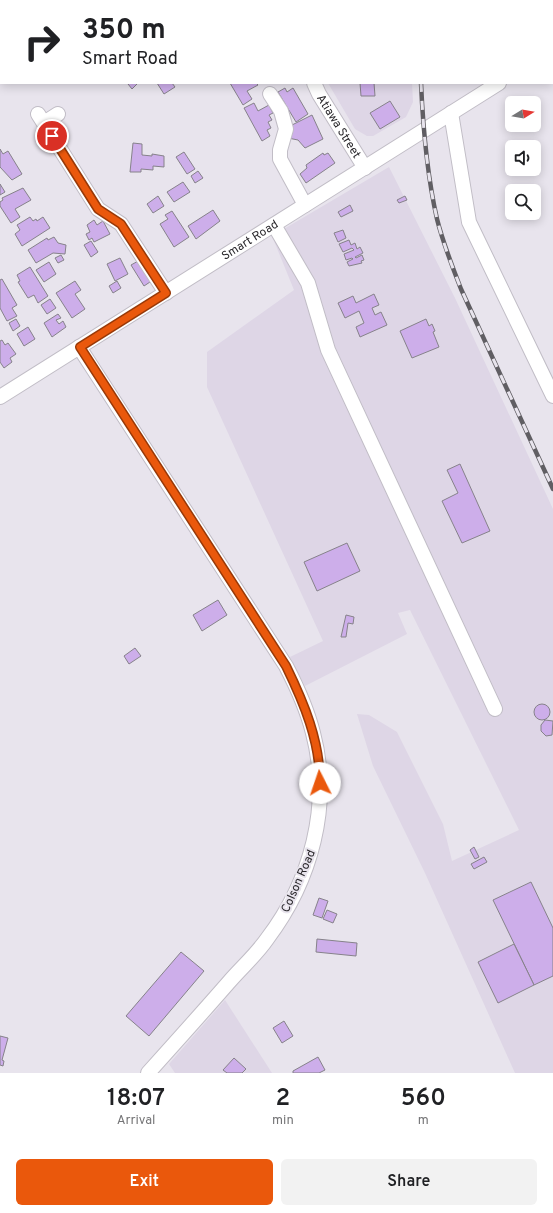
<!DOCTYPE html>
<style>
:root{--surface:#fff;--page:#f2f2f2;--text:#202124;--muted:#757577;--accent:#ea580c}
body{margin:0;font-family:Overpass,sans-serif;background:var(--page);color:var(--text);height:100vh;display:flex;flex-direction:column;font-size:15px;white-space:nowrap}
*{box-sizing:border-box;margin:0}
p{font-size:13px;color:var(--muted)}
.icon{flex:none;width:22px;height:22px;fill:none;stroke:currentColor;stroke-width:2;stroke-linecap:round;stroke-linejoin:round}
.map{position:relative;height:1073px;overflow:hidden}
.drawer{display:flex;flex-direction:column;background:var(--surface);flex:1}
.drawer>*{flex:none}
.banner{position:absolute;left:0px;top:0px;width:553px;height:84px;box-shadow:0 2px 10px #0003;background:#fff;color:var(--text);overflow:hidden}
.needle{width:26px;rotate:79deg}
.controls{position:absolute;left:505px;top:96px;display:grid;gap:8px}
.controls a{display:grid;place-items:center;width:36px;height:36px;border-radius:6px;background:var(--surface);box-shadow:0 2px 10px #0003;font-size:20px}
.pin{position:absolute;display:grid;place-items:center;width:34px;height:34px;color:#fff;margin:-17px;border:2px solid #fff;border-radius:50%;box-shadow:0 1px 4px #0007}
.me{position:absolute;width:44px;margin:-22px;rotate:356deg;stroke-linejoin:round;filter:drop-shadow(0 0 3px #0008)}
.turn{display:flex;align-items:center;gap:14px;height:84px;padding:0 16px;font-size:18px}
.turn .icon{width:52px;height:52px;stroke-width:2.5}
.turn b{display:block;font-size:28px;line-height:34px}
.eta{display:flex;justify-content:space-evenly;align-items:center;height:68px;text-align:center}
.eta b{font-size:24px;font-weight:600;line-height:28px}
.primary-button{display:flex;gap:8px;margin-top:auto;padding:8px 16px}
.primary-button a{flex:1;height:46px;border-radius:6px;background:var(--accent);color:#fff;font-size:16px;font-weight:600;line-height:46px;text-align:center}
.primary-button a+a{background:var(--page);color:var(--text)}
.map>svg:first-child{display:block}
</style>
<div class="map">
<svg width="553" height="1073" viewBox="0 0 553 1073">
<rect width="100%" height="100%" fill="#e8e4ed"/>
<g fill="#ded6e6">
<polygon points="432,0 553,0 553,22 552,1"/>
<polygon points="328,83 412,83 413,102 406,117 373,136 367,136 355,129"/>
<polygon points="389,167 455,298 553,509 553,1073 515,1073 425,873 373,766 357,714 369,715 397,732 443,824 452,861 519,830 410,610 398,613 407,634 305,686 290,657 323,641 207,387 207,352 294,290 272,236"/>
<polygon points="225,1000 272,1073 175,1073 169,1064"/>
</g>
<g fill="#cdaeea" stroke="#86828a">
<polygon points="14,0 33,0 32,1"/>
<polygon points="120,0 138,0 121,1"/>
<polygon points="252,0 273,0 274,1 253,1"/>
<rect x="347" y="0" width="18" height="1"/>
<polygon points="130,83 135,83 137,84 132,89 128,84"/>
<polygon points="157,83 172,83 175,87 164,94"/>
<polygon points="230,83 256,83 258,85 247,91 252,99 243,105"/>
<polygon points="360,83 374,83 375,96 361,96"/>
<polygon points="285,88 287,92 293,88 308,114 296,122 278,92"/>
<polygon points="390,101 400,117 380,129 370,113"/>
<polygon points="254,103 258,111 269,105 273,113 269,115 272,120 268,122 271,128 267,130 270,136 262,141 244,108"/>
<polygon points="312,115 323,139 305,148 298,140 288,138 288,127"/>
<polygon points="133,143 142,144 142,155 152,156 152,154 164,156 164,167 153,166 153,170 141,169 141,172 130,172"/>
<polygon points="0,149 3,154 8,151 22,174 12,180 0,167"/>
<polygon points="184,152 195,169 187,174 176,157"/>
<polygon points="323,153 324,155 328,153 335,163 306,183 300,174 307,168 306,165"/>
<polygon points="198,171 203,178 195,183 191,176"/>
<polygon points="183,182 190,192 174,202 167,192"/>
<polygon points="0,184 5,192 0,195"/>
<polygon points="23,188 31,200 15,209 20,217 11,223 0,206 0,202 3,200 2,198"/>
<polygon points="158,196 164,206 153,213 147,204"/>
<polygon points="405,196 407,200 399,203 397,200"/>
<polygon points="350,205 353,211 341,217 338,212"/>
<polygon points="213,210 220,221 196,239 188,226"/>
<polygon points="172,211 189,237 174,247 160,224 168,219 165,215"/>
<polygon points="30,217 33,221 36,219 37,221 43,217 50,228 22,246 15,234 20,230 17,225"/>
<polygon points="94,220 97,225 103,221 110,234 94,242 92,238 89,240 86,234 90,232 87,225"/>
<polygon points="343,230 346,238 338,242 334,233"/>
<polygon points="54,237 58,243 66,245 65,254 53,253 36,263 28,250 47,238 48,240"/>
<polygon points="349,240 351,245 355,243 357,249 360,247 363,253 355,257 356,258 362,255 364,260 361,261 362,263 349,266 347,262 353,259 352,258 346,260 344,254 354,250 352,248 343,252 339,244"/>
<polygon points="91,241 98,252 91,257 84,245"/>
<polygon points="61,255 64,260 58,263 55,258"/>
<polygon points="120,258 128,274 115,281 107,264"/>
<polygon points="140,260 153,280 144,286 131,265"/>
<polygon points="49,262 56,274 44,282 36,270"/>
<polygon points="30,267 48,296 38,303 34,295 28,298 18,282 20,281 17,275"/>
<polygon points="2,279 17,305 12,308 17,316 7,321 0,308 0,280"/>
<polygon points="75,281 81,290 75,294 85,309 72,318 56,293"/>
<polygon points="117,281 121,288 113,293 109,286"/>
<polygon points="374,294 379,305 372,308 375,315 381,312 387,325 360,337 356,327 364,323 359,311 345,318 338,303 353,296 356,303"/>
<polygon points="50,299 56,308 47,314 41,305"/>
<polygon points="58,314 61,318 56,320 59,324 63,321 66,327 52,337 44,323"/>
<polygon points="16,319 20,326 13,331 9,323"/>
<polygon points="426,319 429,326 432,324 435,331 433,332 439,347 412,358 400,331"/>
<polygon points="28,327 35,339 24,346 17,334"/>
<polygon points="2,340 5,345 8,343 16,354 10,358 12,362 4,368 0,362 0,341"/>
<polygon points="460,464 490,531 462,543 442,501 458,493 447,470"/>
<polygon points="347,543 360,571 317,591 304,562"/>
<polygon points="218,600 227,615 202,631 193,615"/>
<polygon points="346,615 354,617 353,624 348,623 346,637 341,637"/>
<polygon points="135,648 141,656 129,664 124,656"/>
<circle cx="542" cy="712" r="8"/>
<polygon points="545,720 553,721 552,735 546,736 541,731 541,725"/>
<polygon points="474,847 479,857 475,859 470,850"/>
<polygon points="484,857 487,862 474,869 471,864"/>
<polygon points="531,882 553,928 553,976 534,985 493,900"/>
<polygon points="319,898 328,901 322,918 313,915"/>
<polygon points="327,910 337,914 333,923 323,919"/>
<polygon points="317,939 357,943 356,956 316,952"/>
<polygon points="514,944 534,985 498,1003 478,962"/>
<polygon points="181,952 204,971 149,1036 126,1016"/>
<polygon points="284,1021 293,1036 282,1043 273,1028"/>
<polygon points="0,1036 8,1038 2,1060 4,1061 3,1066 0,1065"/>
<polygon points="318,1057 325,1070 319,1073 293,1073 293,1071"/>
<polygon points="234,1058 246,1069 242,1073 227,1073 223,1070"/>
</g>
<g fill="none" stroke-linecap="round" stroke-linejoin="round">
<g stroke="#c1bdc6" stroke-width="16">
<g id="minor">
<polyline points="299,0 300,1"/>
<polyline points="235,1 235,0"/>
<polyline points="552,50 553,49"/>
<path id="s1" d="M314,83l5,11 46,74"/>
<polyline points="270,94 281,111 286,129 280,150 280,159 305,205"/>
<polyline points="451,113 469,222 553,396"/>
<polyline points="38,114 98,209 121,224 166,293"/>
<polyline points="44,123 58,114"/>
<polyline points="274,225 308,283 328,350 495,709"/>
<path d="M79,347l207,319c11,21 21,43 27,67 19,72 -2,148 -46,206 -11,16 -26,29 -38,43 -27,31 -54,61 -81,91"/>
<path id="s2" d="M0,397l499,-314"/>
</g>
</g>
<use href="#minor" stroke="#fff" stroke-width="14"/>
<g stroke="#605e63" stroke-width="4.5">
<g id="rail">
<polyline points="416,0 416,1"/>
<path d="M421,83c2,45 6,92 16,136 6,24 15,47 24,70l92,200"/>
</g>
</g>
<use href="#rail" stroke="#e8e4ed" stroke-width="3" stroke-dasharray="9" stroke-linecap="butt"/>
</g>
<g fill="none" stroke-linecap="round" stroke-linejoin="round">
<g stroke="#983908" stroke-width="10">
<path id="route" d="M52,136l46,73 23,15 45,69 -86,54 206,319c18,37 34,75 34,117"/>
</g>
<use href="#route" stroke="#ea580c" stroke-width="7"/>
</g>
<g text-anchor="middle" stroke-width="4" stroke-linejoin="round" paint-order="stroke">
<g font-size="12" fill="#2a282c" stroke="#e8e4ed">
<text dy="4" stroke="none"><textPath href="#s1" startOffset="50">Atiawa Street</textPath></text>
<text dy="4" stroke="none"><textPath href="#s2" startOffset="295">Smart Road</textPath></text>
<text transform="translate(298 881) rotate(-66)" y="4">Colson Road</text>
</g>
</g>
</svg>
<div class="controls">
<a><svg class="needle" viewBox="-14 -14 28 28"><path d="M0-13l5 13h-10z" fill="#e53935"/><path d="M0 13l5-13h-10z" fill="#757577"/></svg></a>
<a><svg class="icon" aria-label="sound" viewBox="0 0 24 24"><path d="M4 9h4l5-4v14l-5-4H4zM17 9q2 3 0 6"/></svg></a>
<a><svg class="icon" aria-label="search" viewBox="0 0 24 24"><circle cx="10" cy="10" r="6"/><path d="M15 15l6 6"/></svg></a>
</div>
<div class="pin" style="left:52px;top:136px;background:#d93025"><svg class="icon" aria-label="arrive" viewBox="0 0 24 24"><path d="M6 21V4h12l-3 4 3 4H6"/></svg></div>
<svg class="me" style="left:320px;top:783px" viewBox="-20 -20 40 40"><circle r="19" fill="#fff"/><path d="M0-13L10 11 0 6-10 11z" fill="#ea580c"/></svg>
<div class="banner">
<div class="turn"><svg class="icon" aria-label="right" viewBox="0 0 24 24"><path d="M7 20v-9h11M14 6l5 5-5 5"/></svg><div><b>350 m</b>Smart Road</div></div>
</div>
</div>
<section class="drawer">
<div class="eta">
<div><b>18:07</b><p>Arrival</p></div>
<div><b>2</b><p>min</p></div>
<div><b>560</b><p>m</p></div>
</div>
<div class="primary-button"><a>Exit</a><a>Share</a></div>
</section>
